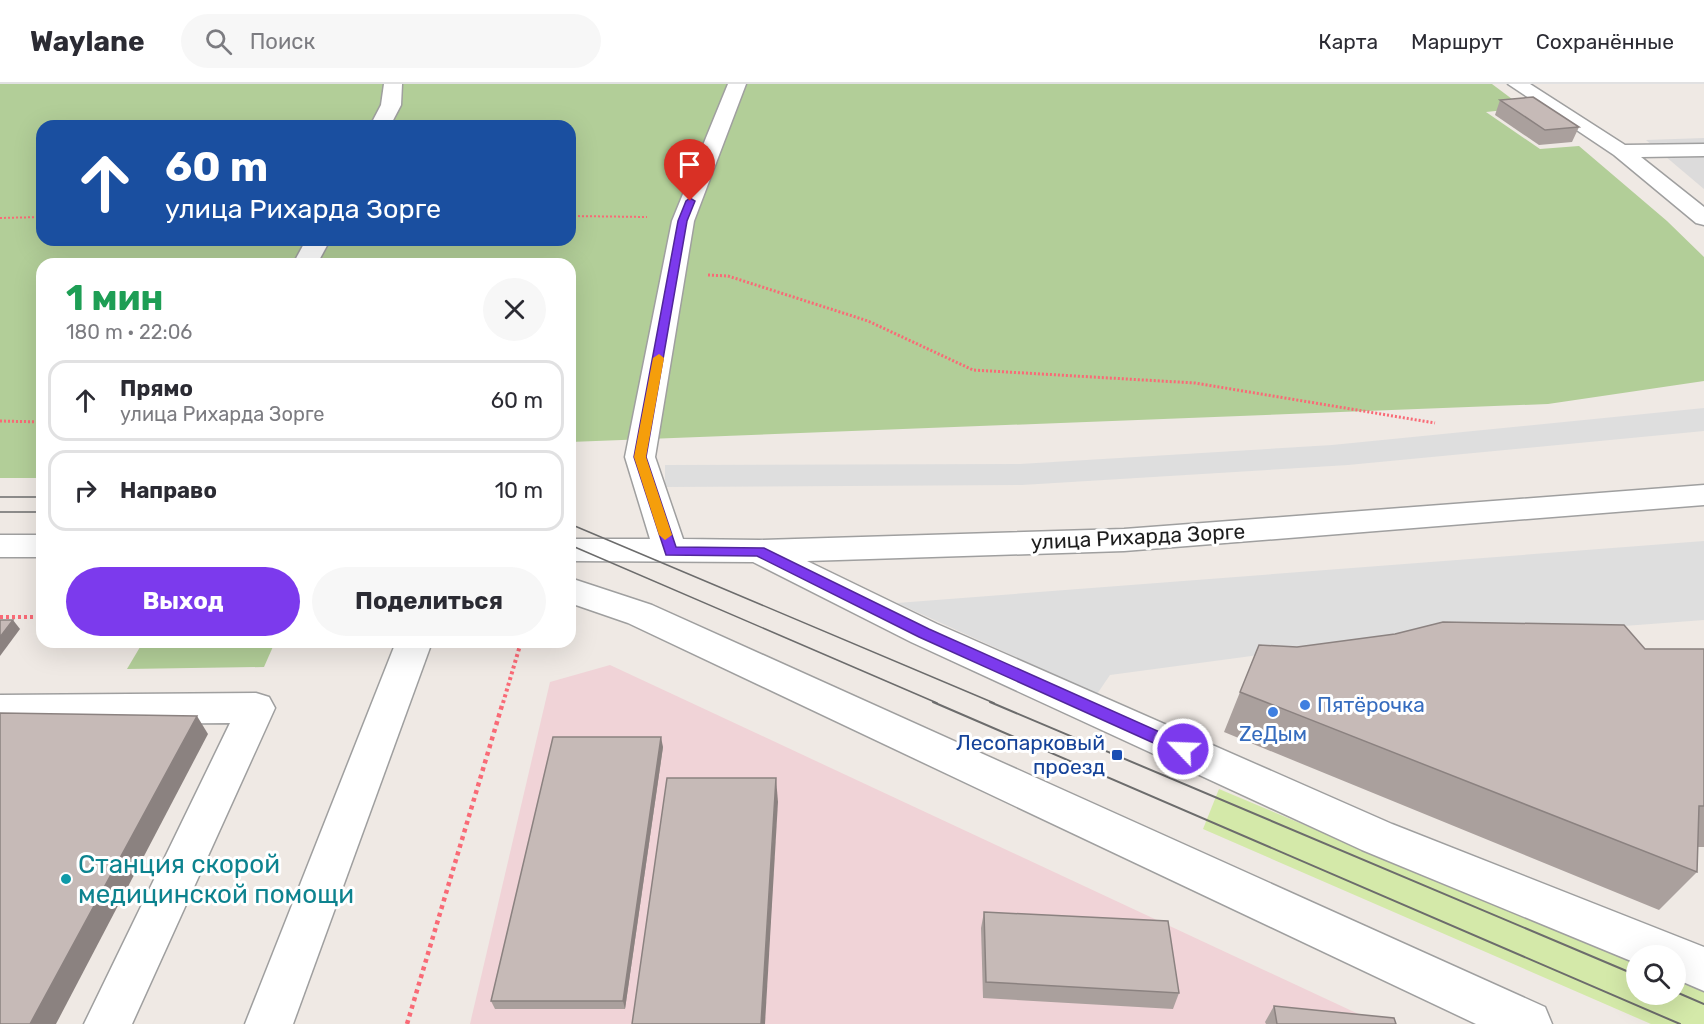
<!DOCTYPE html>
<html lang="ru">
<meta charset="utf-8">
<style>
:root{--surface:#fff;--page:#f7f7f7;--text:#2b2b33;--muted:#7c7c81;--line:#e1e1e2;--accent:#7c3aed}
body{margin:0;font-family:Rubik,sans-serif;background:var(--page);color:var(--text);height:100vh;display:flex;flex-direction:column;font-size:22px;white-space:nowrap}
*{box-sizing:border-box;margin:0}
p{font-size:20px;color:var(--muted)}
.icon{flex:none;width:33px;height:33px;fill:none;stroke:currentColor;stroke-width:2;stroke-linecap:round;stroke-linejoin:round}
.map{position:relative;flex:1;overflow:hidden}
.panel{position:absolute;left:36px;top:174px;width:540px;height:390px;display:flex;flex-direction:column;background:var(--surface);border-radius:18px;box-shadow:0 6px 24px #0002}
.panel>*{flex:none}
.banner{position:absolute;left:36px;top:36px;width:540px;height:126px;border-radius:18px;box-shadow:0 6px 24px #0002;background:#1a4fa0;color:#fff;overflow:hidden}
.fabs{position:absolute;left:1626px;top:861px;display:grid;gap:12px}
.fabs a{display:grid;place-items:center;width:60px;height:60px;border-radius:50%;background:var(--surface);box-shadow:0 6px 24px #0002;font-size:30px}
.pin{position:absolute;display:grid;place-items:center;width:51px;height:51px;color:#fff;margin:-62px -26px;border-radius:50% 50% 50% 0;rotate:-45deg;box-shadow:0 0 6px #0007}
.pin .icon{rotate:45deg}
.me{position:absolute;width:66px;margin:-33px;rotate:294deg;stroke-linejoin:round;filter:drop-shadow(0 0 4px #0008)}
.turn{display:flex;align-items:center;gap:21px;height:126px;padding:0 30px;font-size:27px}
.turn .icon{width:78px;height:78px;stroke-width:2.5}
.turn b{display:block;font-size:42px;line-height:51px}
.round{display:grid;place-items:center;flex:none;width:63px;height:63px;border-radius:32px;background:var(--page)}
.head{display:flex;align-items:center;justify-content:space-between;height:102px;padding:0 30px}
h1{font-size:36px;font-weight:700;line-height:45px;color:#1e9e55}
.button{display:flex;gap:12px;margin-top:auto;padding:12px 30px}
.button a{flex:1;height:69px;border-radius:36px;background:var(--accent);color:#fff;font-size:24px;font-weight:700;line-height:69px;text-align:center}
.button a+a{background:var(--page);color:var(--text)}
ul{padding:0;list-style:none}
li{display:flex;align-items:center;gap:18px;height:81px;margin:0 12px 9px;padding:0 18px;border:3px solid var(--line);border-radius:18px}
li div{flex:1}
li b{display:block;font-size:22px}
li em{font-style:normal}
header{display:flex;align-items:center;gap:36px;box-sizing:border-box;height:84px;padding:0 30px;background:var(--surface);border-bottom:2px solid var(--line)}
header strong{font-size:28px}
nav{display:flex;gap:33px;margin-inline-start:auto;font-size:21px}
.search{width:420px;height:54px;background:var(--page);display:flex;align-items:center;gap:15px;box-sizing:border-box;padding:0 21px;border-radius:33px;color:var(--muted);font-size:22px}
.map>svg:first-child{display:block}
</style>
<header>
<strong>Waylane</strong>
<div class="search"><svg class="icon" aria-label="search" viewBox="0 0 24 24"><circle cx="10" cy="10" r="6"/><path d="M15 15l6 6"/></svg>Поиск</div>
<nav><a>Карта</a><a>Маршрут</a><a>Сохранённые</a></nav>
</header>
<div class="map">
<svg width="1704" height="940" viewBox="0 0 1704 940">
<rect width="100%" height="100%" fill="#efe9e4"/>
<polygon fill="#dcdbdb" points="1704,54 1704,105 1646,56"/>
<polygon fill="#f0d3d7" points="610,581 1380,940 470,940 550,598"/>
<polygon fill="#d4e9a9" points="1219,705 1636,880 1636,910 1676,910 1676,896 1704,908 1704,940 1651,940 1203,745"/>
<g fill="#b2ce98" fill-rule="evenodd">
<path d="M0,0h1492l32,24 -38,4 54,37 39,-3 88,75 37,36v124l-156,23 -978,38v-178h-528v214h-42zM42,42h528v114h-528z"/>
<polygon points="143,558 275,558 264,583 127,585"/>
</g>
<g fill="#dedede">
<polygon points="1704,324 1704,347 1348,381 1022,401 665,403 665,381 1020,380 1332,361"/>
<polygon points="1704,457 1704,536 1288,567 1110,591 1097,610 897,519"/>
</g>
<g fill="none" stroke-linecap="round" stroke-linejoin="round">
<g stroke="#9f9f9f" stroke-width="3">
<g id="minor">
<polygon points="384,0 402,0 401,21 390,42 370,42 381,21"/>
<polygon points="728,0 746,0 694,137 655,373 683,455 759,456 1124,445 1704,401 1704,421 1124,467 807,477 937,540 1392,740 1704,863 1704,907 1676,895 1676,872 1636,872 1636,879 1362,766 911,558 753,478 570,477 570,455 650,455 625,373 672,137"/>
<polygon points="1508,0 1530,0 1625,61 1704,60 1704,72 1641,73 1704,123 1704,141 1696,139 1614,71"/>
<polygon points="306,156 330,156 317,180 293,180"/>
<rect x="0" y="451" width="42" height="22"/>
<polygon points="570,494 652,521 1545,923 1552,940 1476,940 628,539 570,519"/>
<polygon points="396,558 432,558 293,940 245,940"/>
<polygon points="256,609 269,613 275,624 132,940 84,940 230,639 0,641 0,611"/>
</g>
</g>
<g stroke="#f96a76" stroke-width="2" stroke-dasharray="2 2" stroke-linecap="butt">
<polyline points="570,132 647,133"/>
<polyline points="0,134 42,133"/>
</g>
<g stroke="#f96a76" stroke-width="3" stroke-dasharray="2 2" stroke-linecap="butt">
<polyline points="708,191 728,192 868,237 973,286 1195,299 1435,339"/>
<polyline points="0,337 42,338"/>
</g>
<g stroke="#f96a76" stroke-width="4" stroke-dasharray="3 3" stroke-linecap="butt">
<polyline points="0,533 42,533"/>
<polyline points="503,619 521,558"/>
</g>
<polyline stroke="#f96a76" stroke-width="4.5" stroke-dasharray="4 4" stroke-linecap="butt" points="407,940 503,618"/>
<use href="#minor" fill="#fff" fill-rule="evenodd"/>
<g stroke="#6c6c6c" stroke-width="1.5">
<polyline points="0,413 42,413"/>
<polyline points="0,428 42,428"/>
<polyline points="570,440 994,619"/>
<polyline points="570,461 937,619"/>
</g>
<g stroke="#6c6c6c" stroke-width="2">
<polyline points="933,618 1680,940"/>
<polyline points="990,618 1636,891"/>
<polyline points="1676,908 1704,920"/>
</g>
</g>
<g fill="#aaa09d">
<polygon points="1500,16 1579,43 1572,58 1539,61 1495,31"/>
<polygon points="1297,563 1704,565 1704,763 1698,763 1697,788 1659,826 1224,648 1240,608"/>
<polygon points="663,663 625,925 495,925 491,917"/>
<polygon points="984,828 1179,909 1173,925 983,914 981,844"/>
<polygon points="1274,922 1396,940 1266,940 1265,938"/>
</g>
<g fill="#8b8280">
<polygon points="13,536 20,545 0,572 0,553"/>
<polygon points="197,632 208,650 56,940 30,940"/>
<polygon points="661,653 663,663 625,925 623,917"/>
<polygon points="776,694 778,718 765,940 761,940"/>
</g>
<g fill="#c6bab7" stroke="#8b8280" stroke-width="1.5">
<polygon points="1533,13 1579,43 1545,46 1500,16"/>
<polygon points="0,536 13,536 0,553"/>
<polygon points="1443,538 1624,541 1645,565 1704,565 1704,722 1699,722 1697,788 1240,608 1259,561 1297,563 1395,550"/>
<polygon points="0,629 197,632 30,940 0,940"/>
<polygon points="553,653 661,653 623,917 491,917"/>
<polygon points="667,694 776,694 761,940 632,940"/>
<polygon points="984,828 1168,837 1179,909 986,898"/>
<polygon points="1274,922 1394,934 1396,940 1277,940"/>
</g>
<polygon fill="#7c3aed" stroke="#51269a" stroke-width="1.5" points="690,114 695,117 687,137 646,373 676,463 764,464 929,545 1189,661 1191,665 1189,670 1183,672 1178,670 919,553 757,472 666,471 634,373 678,137 686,117"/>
<polygon fill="#f59e0b" points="659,270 664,274 646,373 672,451 665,456 659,451 634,373 653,274"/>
<g fill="#3f7fe0" stroke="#fff" stroke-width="2">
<circle cx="1305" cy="621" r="6"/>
<circle cx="1273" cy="628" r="6"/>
</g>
<rect fill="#1a4fb4" stroke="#fff" stroke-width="2" x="1111" y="665" width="12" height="12" rx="3"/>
<circle fill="#0f9aa8" stroke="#fff" stroke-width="2" cx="66" cy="795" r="6"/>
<g text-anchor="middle" stroke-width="6" stroke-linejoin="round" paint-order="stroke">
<g font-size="21" fill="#1e1e1e" stroke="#fff">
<text transform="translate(1138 453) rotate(-3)" y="7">улица Рихарда Зорге</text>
</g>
<g font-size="21" fill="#366cbe" stroke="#fff" text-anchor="start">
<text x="1317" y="628">Пятёрочка</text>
<text x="1273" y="657" text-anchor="middle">ZeДым</text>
</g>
<g font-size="21" fill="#164399" stroke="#fff" text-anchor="end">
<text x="1105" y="666">Лесопарковый<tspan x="1105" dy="24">проезд</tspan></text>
</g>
<g font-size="26" fill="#0d838f" stroke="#fff" text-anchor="start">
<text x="78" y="789">Станция скорой<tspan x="78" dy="30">медицинской помощи</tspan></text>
</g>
</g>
</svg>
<div class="fabs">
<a><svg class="icon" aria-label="search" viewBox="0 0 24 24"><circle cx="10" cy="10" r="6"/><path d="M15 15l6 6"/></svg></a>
</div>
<div class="pin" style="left:690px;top:117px;background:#d93025"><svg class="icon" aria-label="arrive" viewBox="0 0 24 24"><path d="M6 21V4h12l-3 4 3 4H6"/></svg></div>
<svg class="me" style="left:1183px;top:665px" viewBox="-20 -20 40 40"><circle r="17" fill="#7c3aed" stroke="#fff" stroke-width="3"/><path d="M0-11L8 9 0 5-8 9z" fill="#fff"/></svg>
<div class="banner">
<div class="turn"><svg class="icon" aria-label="ahead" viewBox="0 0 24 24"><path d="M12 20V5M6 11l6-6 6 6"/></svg><div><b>60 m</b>улица Рихарда Зорге</div></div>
</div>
<section class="panel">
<div class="head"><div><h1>1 мин</h1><p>180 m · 22:06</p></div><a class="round"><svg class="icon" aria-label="close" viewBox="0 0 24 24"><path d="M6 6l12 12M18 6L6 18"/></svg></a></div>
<ul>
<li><svg class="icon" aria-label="ahead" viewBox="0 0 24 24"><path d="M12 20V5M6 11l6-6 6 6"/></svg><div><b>Прямо</b><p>улица Рихарда Зорге</p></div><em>60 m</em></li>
<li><svg class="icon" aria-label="right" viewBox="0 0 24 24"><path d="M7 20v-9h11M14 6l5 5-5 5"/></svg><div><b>Направо</b></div><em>10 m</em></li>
</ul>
<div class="button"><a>Выход</a><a>Поделиться</a></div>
</section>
</div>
